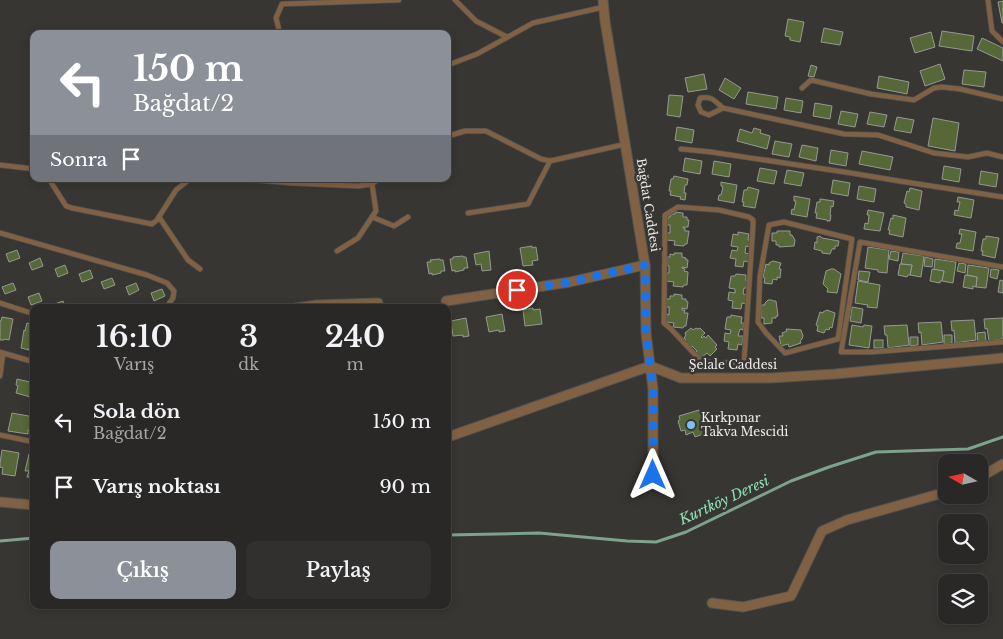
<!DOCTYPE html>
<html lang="tr">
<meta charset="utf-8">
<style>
:root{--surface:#292826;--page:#31302e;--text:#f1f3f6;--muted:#a5a6a7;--line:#454443;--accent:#8c9099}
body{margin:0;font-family:"Libre Baskerville",serif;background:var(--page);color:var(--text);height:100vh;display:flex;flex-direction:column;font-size:19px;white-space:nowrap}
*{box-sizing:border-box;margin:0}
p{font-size:16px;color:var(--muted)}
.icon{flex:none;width:28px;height:28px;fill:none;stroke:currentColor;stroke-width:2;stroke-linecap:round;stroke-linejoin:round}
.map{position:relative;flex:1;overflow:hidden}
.sheet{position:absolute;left:30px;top:304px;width:421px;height:305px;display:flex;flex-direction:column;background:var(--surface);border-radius:10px;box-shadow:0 2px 8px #0003,0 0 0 1px var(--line)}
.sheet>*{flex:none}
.guide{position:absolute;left:30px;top:30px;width:421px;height:152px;border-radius:10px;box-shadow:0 2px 8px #0003,0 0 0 1px var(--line);background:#8c9099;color:#fff;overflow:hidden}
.needle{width:32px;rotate:279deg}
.buttons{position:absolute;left:938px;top:454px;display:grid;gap:10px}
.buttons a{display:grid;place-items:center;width:50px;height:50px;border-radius:10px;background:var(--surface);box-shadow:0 2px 8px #0003,0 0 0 1px var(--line);font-size:25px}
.pin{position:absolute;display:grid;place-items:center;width:42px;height:42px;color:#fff;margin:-21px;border:2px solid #fff;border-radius:50%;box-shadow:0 1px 5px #0007}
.me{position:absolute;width:55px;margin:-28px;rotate:0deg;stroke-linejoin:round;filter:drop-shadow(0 0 4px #0008)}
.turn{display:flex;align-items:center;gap:18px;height:105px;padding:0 20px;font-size:22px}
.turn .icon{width:65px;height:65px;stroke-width:2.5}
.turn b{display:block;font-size:35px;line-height:42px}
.then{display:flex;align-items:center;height:48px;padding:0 20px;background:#0003;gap:10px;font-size:19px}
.eta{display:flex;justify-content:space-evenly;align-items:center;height:85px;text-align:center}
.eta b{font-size:30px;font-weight:600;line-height:35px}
.action{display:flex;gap:10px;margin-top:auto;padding:10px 20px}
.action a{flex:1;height:58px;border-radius:10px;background:var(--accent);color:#fff;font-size:20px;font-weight:600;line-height:58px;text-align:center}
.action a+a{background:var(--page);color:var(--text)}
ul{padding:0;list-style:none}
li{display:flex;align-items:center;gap:15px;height:65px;padding:0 20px}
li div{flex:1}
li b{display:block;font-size:19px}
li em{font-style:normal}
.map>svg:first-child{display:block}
</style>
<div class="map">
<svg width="1003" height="639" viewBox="0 0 1003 639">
<rect width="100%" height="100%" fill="#373633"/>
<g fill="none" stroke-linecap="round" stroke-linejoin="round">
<g stroke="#7ea28c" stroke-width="3">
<polyline points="448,535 539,533 627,541 656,542 686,532 791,481 829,467 876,452 968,449 1003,437"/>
<polyline points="0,541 34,538"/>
</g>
</g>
<g fill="#566838" stroke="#969894">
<polygon points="1003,1 1003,23 1002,23 998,2"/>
<polygon points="788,19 804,22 800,42 790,40 790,37 785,36"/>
<polygon points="824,28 843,32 840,45 821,42"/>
<polygon points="942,31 974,36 972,51 939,46"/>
<polygon points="931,32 935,47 915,53 910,38"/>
<polygon points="982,38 1003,48 1003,61 977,49"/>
<polygon points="940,64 945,79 925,86 920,71"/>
<polygon points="811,65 817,67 814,77 808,76"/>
<polygon points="964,70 986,72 984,87 962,84"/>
<polygon points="704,74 707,89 688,92 685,78"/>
<polygon points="879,76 909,82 907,94 877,88"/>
<polygon points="725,78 741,88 734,99 719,90"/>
<polygon points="748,92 778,97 776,109 746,104"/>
<polygon points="669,95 683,96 680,117 667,115"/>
<polygon points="786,98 803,101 801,113 784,110"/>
<polygon points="815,103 832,106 830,119 813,116"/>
<polygon points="841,111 858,114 855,127 838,124"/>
<polygon points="870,112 887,115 884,127 867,124"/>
<polygon points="897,117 914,120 911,133 894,130"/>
<polygon points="933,118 959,123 955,151 928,146"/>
<polygon points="677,127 694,130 692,143 675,140"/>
<polygon points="754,128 761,130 760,133 770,136 767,149 737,141 740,129 752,133"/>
<polygon points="775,141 792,144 789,157 772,154"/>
<polygon points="802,145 818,148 816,161 799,157"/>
<polygon points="831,150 848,153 846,166 829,163"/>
<polygon points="862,151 893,157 890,170 859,164"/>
<polygon points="685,158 702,161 700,174 683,171"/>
<polygon points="714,161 731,164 729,177 712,174"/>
<polygon points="944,166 961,169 959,182 942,179"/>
<polygon points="760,168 777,171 774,184 757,181"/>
<polygon points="787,170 804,173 801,186 784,183"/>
<polygon points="981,171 998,174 996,187 979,184"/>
<polygon points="674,176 688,179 687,185 685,185 684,193 686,193 685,200 680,199 681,197 670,195 671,191 669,191 671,179 673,179"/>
<polygon points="833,180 850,183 848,196 831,193"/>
<polygon points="721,182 737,185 734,203 718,200 719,195 721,195 723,187 721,186"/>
<polygon points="859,186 876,189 874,202 857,199"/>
<polygon points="748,187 759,190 755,208 743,206 744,202 742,202 744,190 747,190"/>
<polygon points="910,188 922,191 919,210 906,207 906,204 904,203 907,191 909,192"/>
<polygon points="794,196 810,199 807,217 791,214 792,209 794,210 796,201 794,201"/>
<polygon points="958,197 974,200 971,218 954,215 955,210 958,211 960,202 957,202"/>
<polygon points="820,199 834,201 833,207 831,206 830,215 831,215 830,221 827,221 827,220 816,218 817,213 815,213 817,202 820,202"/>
<polygon points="868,210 884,213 880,231 864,229 865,223 868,224 869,215 867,215"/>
<polygon points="675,212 683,213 683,217 687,217 687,220 689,220 688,227 683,227 683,228 685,228 685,231 689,231 687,244 685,244 684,246 674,245 675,241 667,240 667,233 670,233 670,225 667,225 668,217 670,217 671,214 675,214"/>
<polygon points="893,215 906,218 903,237 889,234 890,230 888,230 891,218 893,219"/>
<polygon points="960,229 976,232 973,251 956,248 957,243 960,243 962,234 959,234"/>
<polygon points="777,231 790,231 790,235 792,235 795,240 794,246 779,247 779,245 776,245 776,241 772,241 772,233 777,233"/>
<polygon points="738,232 749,234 748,240 751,240 750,247 746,246 745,253 750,254 749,262 744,261 743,267 735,266 736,259 730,258 732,250 737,251 738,247 731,246 733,234 738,235"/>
<polygon points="820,236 822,238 839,241 838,246 835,246 835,249 832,249 830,254 822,253 822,251 814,249 815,242 817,243 817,237"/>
<polygon points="986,236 999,238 995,258 982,255 983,251 981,251 983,239 986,239"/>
<polygon points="532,246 532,248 536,247 538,260 532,261 533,265 523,266 520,248"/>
<polygon points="868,247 889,250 887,273 878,272 878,270 865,268"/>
<polygon points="17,250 20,258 9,262 6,254"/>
<polygon points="489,251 491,270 482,271 481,264 476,265 474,254"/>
<polygon points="891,251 899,252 898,261 889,259"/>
<polygon points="674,253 682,253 682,257 686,258 686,260 688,260 687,268 682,267 682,268 685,269 684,271 688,272 687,285 684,285 683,287 673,286 674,282 666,281 667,273 669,273 669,266 667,265 667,257 670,257 670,254 674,255"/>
<polygon points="903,253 924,256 921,277 910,275 912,265 901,264"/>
<polygon points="463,256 463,257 466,257 468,268 464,268 464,270 455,272 455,270 452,271 450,259 453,259 453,257"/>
<polygon points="925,257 933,259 932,267 924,266"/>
<polygon points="40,258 43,266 32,270 29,263"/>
<polygon points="440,259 440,260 443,260 445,271 441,271 441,273 432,275 432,273 429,274 427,262 431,262 430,260"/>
<polygon points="935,259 956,262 953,283 942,281 944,271 934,270"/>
<polygon points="773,261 781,263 779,269 781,269 780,278 777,277 777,280 773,279 772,284 764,283 765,278 763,277 766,264 769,265 769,263"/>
<polygon points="959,263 966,264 965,273 957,271"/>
<polygon points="900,264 912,265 910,275 908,275 907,277 898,275"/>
<polygon points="65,265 68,273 58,277 55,269"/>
<polygon points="968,265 989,268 986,288 976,287 977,277 967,275"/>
<polygon points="831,269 834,269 841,274 837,293 827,292 828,289 823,284 826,271"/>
<polygon points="932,269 944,271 942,281 940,281 940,283 930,281"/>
<polygon points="991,269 999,270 997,279 990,277"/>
<polygon points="90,270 93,278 82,282 79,274"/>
<polygon points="859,271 870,272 868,282 858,280"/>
<polygon points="736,274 746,275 746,281 749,282 748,288 744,288 743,294 748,295 746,304 742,303 741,309 732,308 733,301 728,300 729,292 735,293 735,289 729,288 731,276 735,276"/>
<polygon points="965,275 977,277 976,287 973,286 973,289 963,287"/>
<polygon points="112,278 115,285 104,289 101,282"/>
<polygon points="1000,280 1003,281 1003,293 998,292"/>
<polygon points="858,281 880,285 877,308 867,307 868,305 855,303"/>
<polygon points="13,283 16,290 5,294 2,287"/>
<polygon points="136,283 139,290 129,295 126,287"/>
<polygon points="162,289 165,296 154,301 151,293"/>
<polygon points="39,293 42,301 31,305 28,297"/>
<polygon points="674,294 682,295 682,299 686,299 686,301 688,302 687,309 682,308 682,310 685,310 684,313 688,313 686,326 684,326 683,328 673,327 674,323 666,322 667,314 669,315 669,307 666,307 667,299 670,299 670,296 674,296"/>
<polygon points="768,300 772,300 773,301 776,301 778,316 776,316 776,318 772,318 772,323 764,324 764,318 761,318 761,305 765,305 765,303"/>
<polygon points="63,301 66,308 53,308 52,305"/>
<polygon points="852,307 863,309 861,323 850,321"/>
<polygon points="533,308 533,310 540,309 542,324 525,326 523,310"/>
<polygon points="827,310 835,313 832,328 830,327 829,330 826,329 824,333 817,331 818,326 816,325 820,312 823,313 823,312"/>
<polygon points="502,314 505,331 499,332 499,330 489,332 486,317"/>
<polygon points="731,315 742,317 741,323 744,323 743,330 740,329 738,336 743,336 742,345 738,344 737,350 728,349 729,342 724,341 725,333 730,334 731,330 725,329 727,317 731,317"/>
<polygon points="2,317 13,319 9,340 4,339 4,340 0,340 0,321 1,321"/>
<polygon points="466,318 469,336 463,337 463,335 453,336 451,321"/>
<polygon points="1003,318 1003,339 989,341 987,328 985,329 984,319"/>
<polygon points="974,320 976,340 955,343 954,330 952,331 951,321"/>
<polygon points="941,322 943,342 922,345 921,332 919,333 918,323"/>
<polygon points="27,323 34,325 34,349 29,348 29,350 21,348 24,330 25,331"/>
<polygon points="852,325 863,327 864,325 872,326 869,348 849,345"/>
<polygon points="907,325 909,345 888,348 887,335 885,335 884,326"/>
<polygon points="691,328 693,330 696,328 698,329 700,328 705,333 701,337 702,338 704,336 706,338 708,335 717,345 715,347 717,349 710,356 707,353 701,358 696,352 697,351 692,346 690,348 684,342 686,340 684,338 686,335 685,333"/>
<polygon points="786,329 801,330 803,336 802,339 800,341 801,343 789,347 788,344 781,346 779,336 783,336 782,333 787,331"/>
<polygon points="985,332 986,341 978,342 977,333"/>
<polygon points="944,335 952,335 952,343 944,344"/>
<polygon points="910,337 918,337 918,345 910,346"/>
<rect x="874" y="340" width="9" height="8"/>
<polygon points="17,379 34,383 34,398 16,393 18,386 16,385"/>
<polygon points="699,410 706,433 695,437 693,432 686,435 685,430 681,431 678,421 680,420 679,416"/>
<polygon points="12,413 34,417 33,430 28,430 28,434 8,431"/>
<polygon points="2,450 19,453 15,476 2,474 3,468 0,467 0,463"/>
<polygon points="29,454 34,455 34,478 27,477 29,471 25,471"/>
</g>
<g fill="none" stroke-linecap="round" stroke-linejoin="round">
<g stroke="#545350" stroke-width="6">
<g id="service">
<polyline points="455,0 476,21 507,37"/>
<polyline points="988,0 992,31 1003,42"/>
<polyline points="280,34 276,18 282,4 399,0"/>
<polyline points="448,65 477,54 533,23 604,7"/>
<polyline points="802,88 811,80 871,94 914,100 934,88 942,87 960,89 1003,99"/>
<path d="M723,108l-14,7 -8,-3 -3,-7 2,-7c13,-2 14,3 23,10l121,26 34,1 56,18 34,4 19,-4 16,4"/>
<polyline points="448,136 465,131 486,131 541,159 550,161 626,144"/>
<polyline points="681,149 711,152 851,173 899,181 1003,197"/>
<polyline points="0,165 34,169"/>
<polyline points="49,179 66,206 72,208 152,224 157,220 176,190 190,179"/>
<polyline points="241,179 291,183 358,186 372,184 379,179"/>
<polygon points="678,207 719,210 749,217 753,220 753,226 744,362 717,363 701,361 671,329 664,323 665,215"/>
<polyline points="468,213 528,204 550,161"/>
<polyline points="159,217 188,260 200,269"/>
<polyline points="372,217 394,226 408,217"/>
<polygon points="784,222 852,239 838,339 785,353 766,333 758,322 760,276 769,225"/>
<polyline points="0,233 147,275 167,283 174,291 173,298 166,308"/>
<polyline points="337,251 358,238 376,211 372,184"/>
<polyline points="1003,267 860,242 841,352 872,352 1003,342"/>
<polyline points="0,303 34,314"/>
<polyline points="0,352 3,353 0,376"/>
<polyline points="3,353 34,362"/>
<polyline points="0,435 34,442"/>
</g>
</g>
<g stroke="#545350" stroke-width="11">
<g id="minor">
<polyline points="603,0 605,21 645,265 646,333 653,389 653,475"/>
<polyline points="446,301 570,282 645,265"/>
<polyline points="296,308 317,305 378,303 379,308"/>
<polyline points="448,437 650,366 681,378 770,378 835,374 1003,358"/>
<polyline points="979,478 1003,464"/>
<polyline points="0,502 34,505"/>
<polyline points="712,603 743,607 791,596 822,531 847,520 946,492"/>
</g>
</g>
<use href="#service" stroke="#816143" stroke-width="4.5"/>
<use href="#minor" stroke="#816143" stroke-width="9"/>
</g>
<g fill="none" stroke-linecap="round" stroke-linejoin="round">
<polyline stroke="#1a73e8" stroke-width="9" stroke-dasharray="0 16.2" points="517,290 570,282 645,265 646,333 653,389 653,475"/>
</g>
<circle fill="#81bcfa" stroke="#373633" stroke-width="2" cx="691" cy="425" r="5"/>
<g text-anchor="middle" stroke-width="5" stroke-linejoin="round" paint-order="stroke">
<g font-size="12" fill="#edecea" stroke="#373633">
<text transform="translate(648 205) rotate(81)" y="4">Bağdat Caddesi</text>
<text x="733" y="369">Şelale Caddesi</text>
</g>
<g font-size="12" fill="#edecea" stroke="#373633" text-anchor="start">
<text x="701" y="422">Kırkpınar<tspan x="701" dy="14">Takva Mescidi</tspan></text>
</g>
<g font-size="14" font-style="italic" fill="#90e1b1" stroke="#373633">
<text transform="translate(724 500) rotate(-25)" y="5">Kurtköy Deresi</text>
</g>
</g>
</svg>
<div class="buttons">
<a><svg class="needle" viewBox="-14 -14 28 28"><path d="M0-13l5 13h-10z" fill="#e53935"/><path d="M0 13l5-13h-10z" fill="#a5a6a7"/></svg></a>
<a><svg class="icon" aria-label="search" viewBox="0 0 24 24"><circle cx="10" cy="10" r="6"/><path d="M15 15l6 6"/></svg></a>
<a><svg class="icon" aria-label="layers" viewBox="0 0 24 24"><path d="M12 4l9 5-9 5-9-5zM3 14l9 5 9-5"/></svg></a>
</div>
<div class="pin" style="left:517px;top:290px;background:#d93025"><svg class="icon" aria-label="arrive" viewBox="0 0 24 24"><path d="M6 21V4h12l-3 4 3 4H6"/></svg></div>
<svg class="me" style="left:653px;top:475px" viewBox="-20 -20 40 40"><path d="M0-17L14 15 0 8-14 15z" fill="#1a73e8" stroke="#fff" stroke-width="4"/></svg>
<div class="guide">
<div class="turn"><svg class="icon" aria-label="left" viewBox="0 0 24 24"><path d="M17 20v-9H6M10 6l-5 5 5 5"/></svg><div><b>150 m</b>Bağdat/2</div></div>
<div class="then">Sonra<svg class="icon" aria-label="arrive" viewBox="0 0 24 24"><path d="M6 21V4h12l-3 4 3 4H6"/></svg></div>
</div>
<section class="sheet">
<div class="eta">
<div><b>16:10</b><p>Varış</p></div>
<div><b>3</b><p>dk</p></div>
<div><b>240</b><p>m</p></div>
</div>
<ul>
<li><svg class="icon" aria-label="left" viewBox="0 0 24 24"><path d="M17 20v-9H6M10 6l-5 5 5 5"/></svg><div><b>Sola dön</b><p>Bağdat/2</p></div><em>150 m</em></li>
<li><svg class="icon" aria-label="arrive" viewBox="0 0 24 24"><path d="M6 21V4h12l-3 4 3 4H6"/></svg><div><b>Varış noktası</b></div><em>90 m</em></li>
</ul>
<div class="action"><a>Çıkış</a><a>Paylaş</a></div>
</section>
</div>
